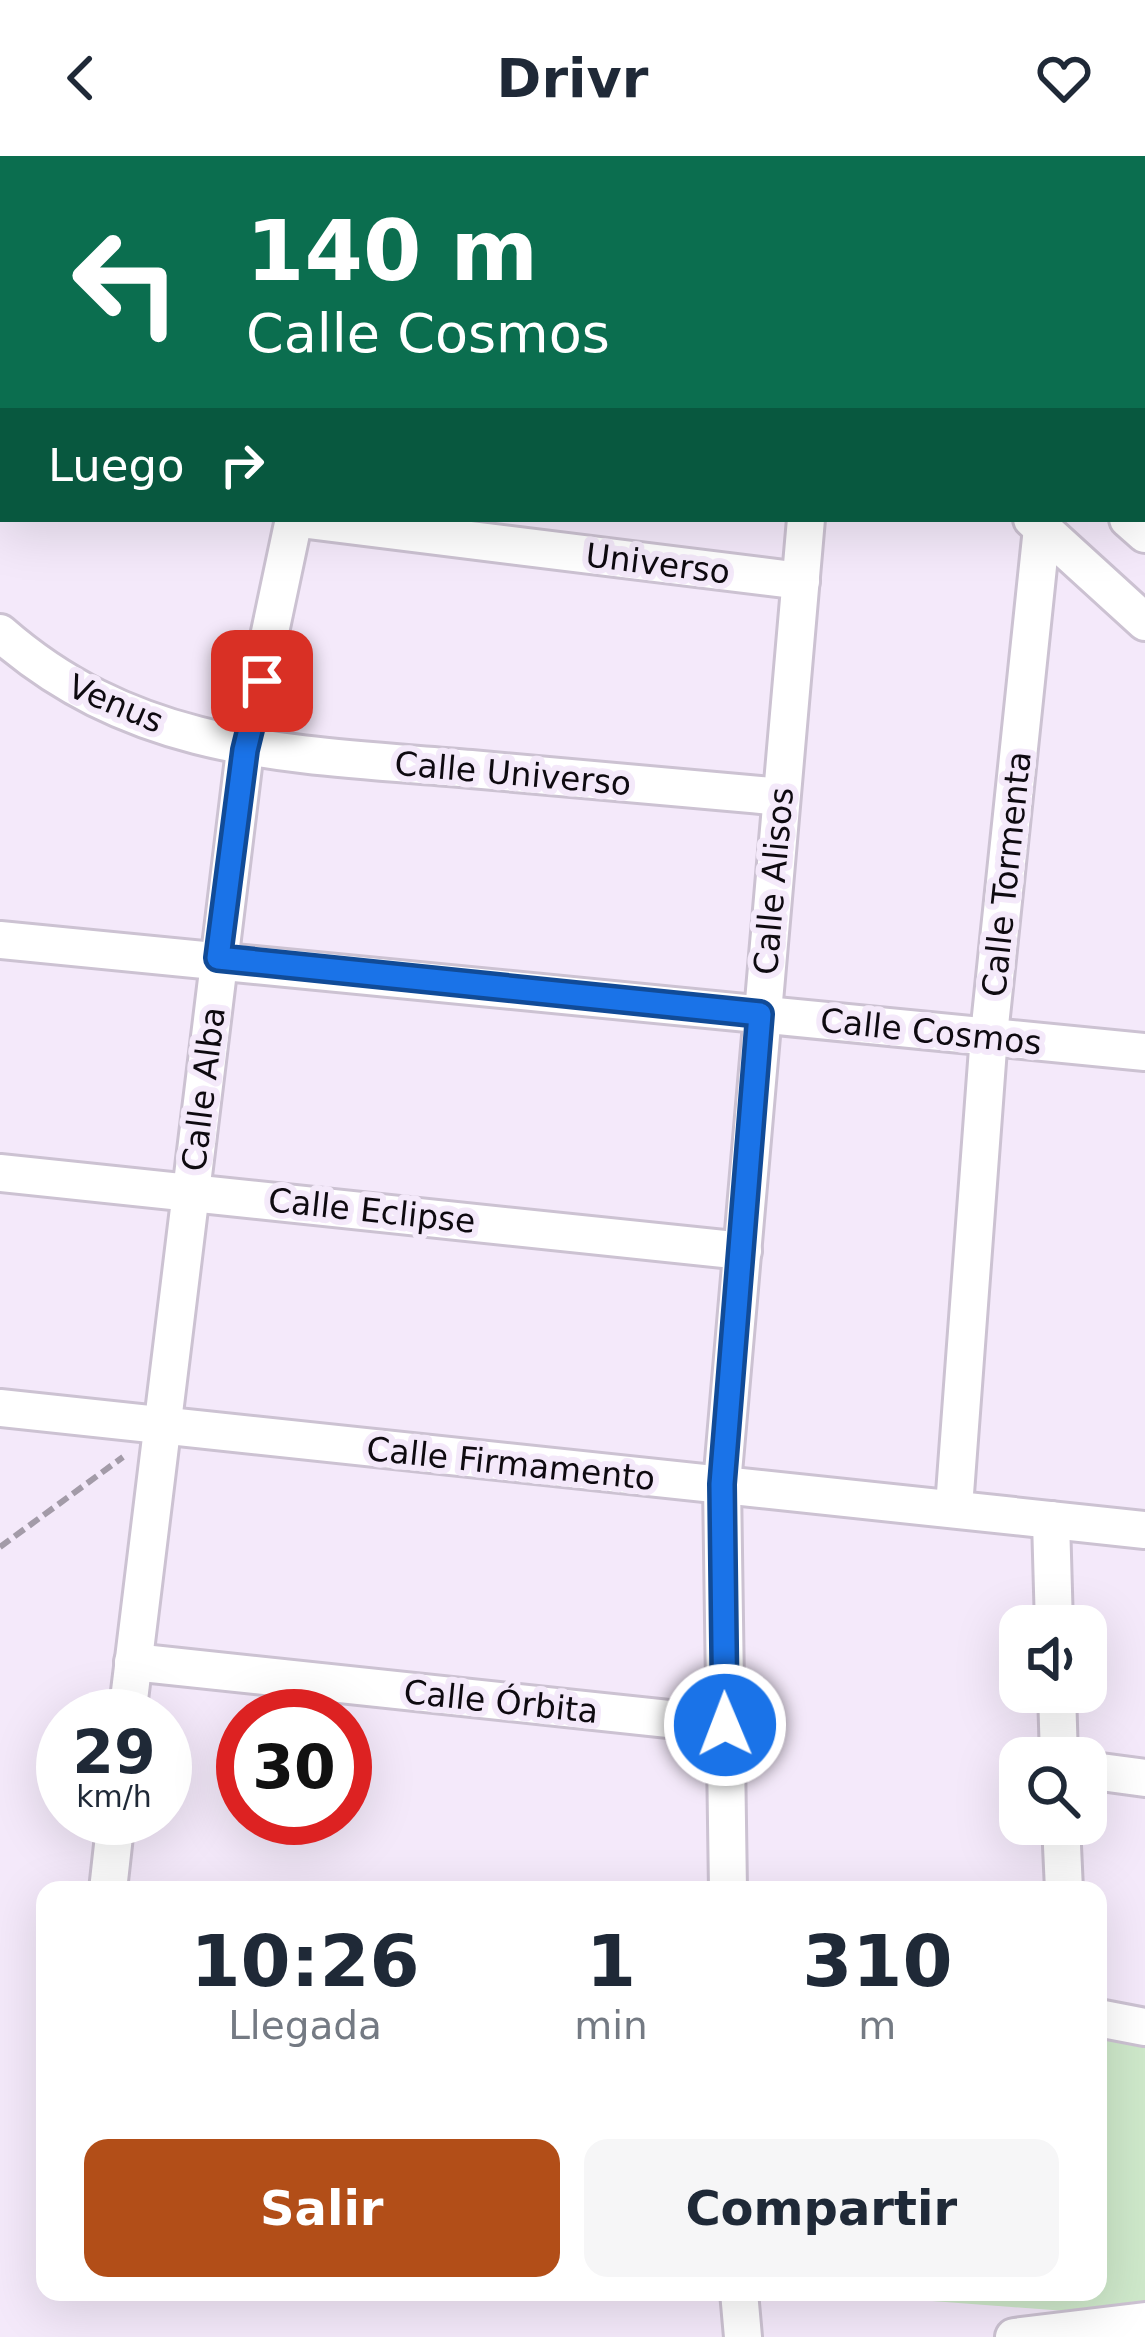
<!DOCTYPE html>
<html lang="es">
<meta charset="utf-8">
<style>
:root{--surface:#fff;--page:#f6f6f7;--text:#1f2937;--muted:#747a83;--accent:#b24e18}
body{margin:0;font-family:"DejaVu Sans",sans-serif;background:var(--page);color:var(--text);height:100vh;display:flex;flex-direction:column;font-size:45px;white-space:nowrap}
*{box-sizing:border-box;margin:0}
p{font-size:39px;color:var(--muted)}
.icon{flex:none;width:66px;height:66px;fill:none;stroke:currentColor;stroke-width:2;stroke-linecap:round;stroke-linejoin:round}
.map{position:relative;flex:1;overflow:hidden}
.panel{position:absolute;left:36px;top:1725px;width:1071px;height:420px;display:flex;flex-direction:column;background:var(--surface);border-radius:24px;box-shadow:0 12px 48px #0002}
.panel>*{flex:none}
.hud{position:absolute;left:0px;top:0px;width:1146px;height:366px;box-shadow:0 12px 48px #0002;background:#0b6e4f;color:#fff;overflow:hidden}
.tools{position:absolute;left:999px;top:1449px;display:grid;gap:24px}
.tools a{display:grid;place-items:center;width:108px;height:108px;border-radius:24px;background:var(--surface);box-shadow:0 12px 48px #0002;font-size:60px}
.speed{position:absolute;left:36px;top:1533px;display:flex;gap:24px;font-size:60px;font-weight:700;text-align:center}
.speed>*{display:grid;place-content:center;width:156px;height:156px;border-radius:50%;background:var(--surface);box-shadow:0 12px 48px #0002;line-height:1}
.speed small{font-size:30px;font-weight:400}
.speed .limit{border:18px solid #d22;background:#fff;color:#111}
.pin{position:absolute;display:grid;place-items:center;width:102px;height:102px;color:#fff;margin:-51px;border-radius:24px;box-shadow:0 6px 18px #0006}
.me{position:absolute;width:132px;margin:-66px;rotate:359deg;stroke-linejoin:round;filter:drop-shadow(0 0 9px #0008)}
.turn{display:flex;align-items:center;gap:42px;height:252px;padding:0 48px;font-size:54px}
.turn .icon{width:156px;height:156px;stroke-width:2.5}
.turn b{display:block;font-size:84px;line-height:102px}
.then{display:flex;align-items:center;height:114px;padding:0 48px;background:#0003;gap:24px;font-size:45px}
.eta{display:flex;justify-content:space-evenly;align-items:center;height:204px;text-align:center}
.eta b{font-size:72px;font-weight:600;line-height:84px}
.primary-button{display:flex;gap:24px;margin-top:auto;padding:24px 48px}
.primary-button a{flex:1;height:138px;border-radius:24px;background:var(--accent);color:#fff;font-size:48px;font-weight:600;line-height:138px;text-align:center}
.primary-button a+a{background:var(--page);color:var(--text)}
header{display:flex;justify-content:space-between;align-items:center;height:156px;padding:0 48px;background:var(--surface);font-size:54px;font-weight:600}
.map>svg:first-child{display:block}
</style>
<header><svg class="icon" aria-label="back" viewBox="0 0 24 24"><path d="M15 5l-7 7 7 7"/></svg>Drivr<svg class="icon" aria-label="heart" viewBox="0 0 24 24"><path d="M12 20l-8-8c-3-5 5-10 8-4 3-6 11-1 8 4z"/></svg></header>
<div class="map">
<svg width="1145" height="2181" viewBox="0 0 1145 2181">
<rect width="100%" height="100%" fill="#f4e9fa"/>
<polygon fill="#cee8ca" points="1098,1867 1145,1871 1145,2161 932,2145 935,2136 1098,2136"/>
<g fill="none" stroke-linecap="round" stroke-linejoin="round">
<g stroke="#ccc2d2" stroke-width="42">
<g id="minor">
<polyline points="284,0 287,3"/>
<polyline points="655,0 658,3"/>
<polyline points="744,0 747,3"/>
<polyline points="849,3 849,0"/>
<polyline points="1109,3 1110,0"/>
<polyline points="0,94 3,97"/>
<polyline points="300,363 801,425"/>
<polyline points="1032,363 1145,466"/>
<polyline points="1128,363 1145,378"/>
<path d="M0,477c139,122 297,121 471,136 104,9 207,18 310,28"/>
<polyline points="0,784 1145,896"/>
<polyline points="0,1017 743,1095"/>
<polyline points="0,1252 1145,1374"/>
<polyline points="954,1351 989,879 1042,372"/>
<polyline points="1051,1364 1054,1470"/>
<polyline points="133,1506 725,1569"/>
<polyline points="1057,1536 1059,1602"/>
<polyline points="127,1560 245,594 294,363"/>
<polyline points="1086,1614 1145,1622"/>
<polyline points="1061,1668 1064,1734"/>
<polyline points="108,1734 116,1662"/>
<polyline points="728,1734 722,1328 806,363"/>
<polyline points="1098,1862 1145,1871"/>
<polyline points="739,2136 743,2181"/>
<polyline points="1014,2181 1145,2165"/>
</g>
</g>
<polyline stroke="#a39ba8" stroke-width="6" stroke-dasharray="12 6" stroke-linecap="butt" points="0,1391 123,1301"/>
<use href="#minor" stroke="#fff" stroke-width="36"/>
</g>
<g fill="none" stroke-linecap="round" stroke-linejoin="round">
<g stroke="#114b97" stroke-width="30">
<polyline id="route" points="262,525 245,594 218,802 760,858 722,1328 725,1569"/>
</g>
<use href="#route" stroke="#1a73e8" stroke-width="21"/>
</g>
<g text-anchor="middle" stroke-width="12" stroke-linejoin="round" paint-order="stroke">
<g font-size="33" fill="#0e0a10" stroke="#f4e9fa">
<text transform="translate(658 407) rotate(7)" y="12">Universo</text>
<text transform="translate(116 547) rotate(23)" y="12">Venus</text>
<text transform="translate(513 617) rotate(5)" y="12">Calle Universo</text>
<text transform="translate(1006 718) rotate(-84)" y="12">Calle Tormenta</text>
<text transform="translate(773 725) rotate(-85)" y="12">Calle Alisos</text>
<text transform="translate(931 875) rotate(6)" y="12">Calle Cosmos</text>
<text transform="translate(203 933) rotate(-83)" y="12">Calle Alba</text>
<text transform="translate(372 1054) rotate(6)" y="12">Calle Eclipse</text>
<text transform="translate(511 1307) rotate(6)" y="12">Calle Firmamento</text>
<text transform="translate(501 1545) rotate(6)" y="12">Calle Órbita</text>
</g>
</g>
</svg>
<div class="tools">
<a><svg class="icon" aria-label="sound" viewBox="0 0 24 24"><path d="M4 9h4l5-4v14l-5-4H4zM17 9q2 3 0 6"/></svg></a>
<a><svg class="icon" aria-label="search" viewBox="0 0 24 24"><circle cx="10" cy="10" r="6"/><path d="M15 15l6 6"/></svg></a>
</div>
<div class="speed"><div>29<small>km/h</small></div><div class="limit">30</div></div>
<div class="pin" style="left:262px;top:525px;background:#d93025"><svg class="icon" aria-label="arrive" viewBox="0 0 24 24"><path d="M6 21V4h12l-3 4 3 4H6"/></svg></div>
<svg class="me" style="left:725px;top:1569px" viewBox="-20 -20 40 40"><circle r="17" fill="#1a73e8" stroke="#fff" stroke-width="3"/><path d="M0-11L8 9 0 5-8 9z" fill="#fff"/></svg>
<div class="hud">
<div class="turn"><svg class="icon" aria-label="left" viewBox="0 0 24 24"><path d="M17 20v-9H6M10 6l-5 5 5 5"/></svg><div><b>140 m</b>Calle Cosmos</div></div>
<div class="then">Luego<svg class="icon" aria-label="right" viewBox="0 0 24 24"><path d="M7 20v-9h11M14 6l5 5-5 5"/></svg></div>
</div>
<section class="panel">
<div class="eta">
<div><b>10:26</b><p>Llegada</p></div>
<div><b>1</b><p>min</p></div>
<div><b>310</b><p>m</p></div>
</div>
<div class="primary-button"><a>Salir</a><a>Compartir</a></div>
</section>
</div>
